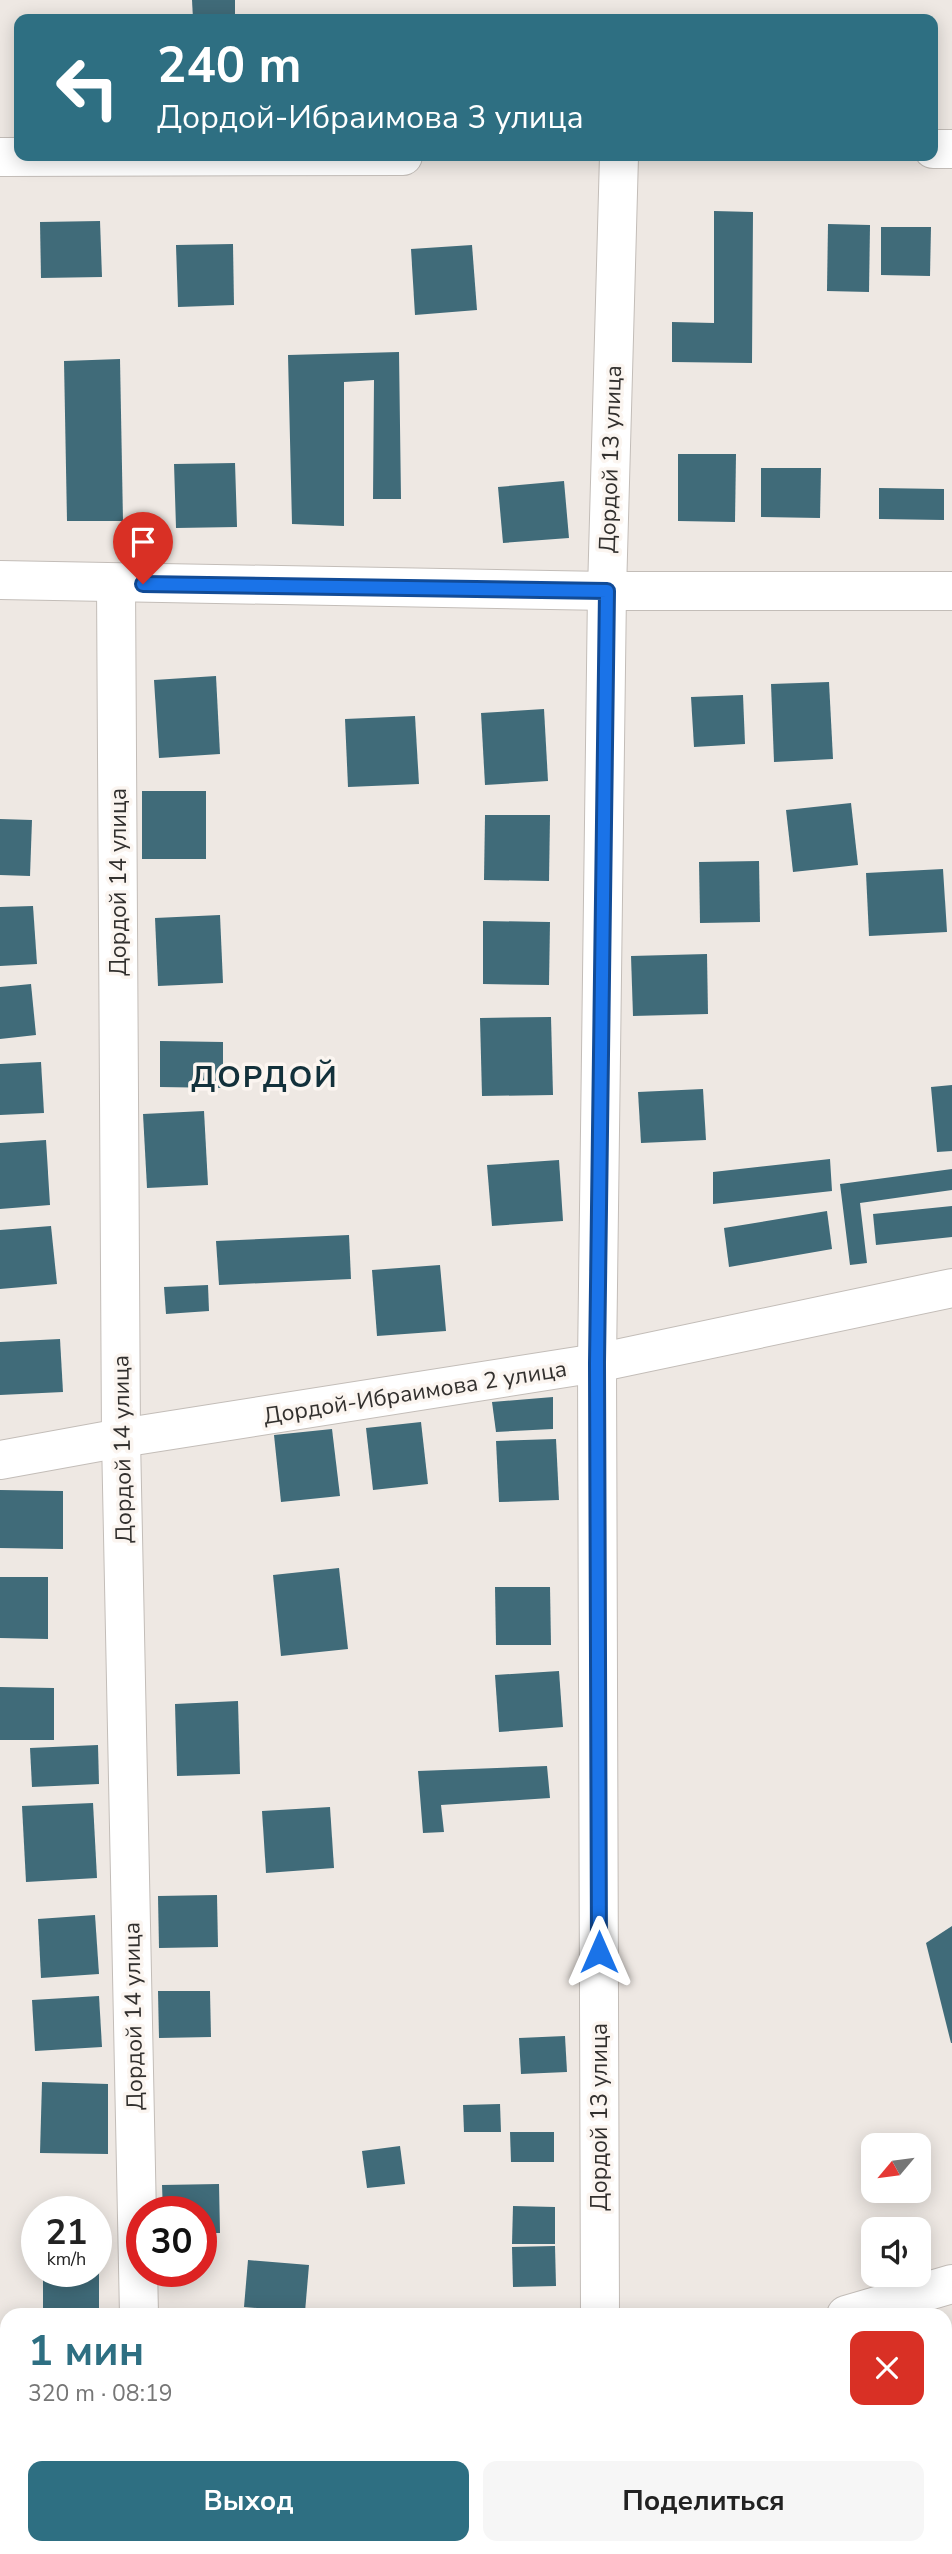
<!DOCTYPE html>
<html lang="ru">
<meta charset="utf-8">
<style>
:root{--surface:#fff;--page:#f6f6f6;--text:#222;--muted:#767676;--accent:#2e6f82}
body{margin:0;font-family:"Nunito Sans",sans-serif;background:var(--page);color:var(--text);height:100vh;display:flex;flex-direction:column;font-size:26px;white-space:nowrap}
*{box-sizing:border-box;margin:0}
p{font-size:23px;color:var(--muted)}
.icon{flex:none;width:38px;height:38px;fill:none;stroke:currentColor;stroke-width:2;stroke-linecap:round;stroke-linejoin:round}
.map{position:relative;flex:1;overflow:hidden}
.details{position:absolute;left:0px;top:2308px;width:952px;height:247px;display:flex;flex-direction:column;background:var(--surface);border-radius:21px 21px 0 0;box-shadow:0 4px 18px #0003}
.details>*{flex:none}
.guide{position:absolute;left:14px;top:14px;width:924px;height:147px;border-radius:14px;box-shadow:0 4px 18px #0003;background:#2e6f82;color:#fff;overflow:hidden}
.needle{width:46px;rotate:241deg}
.buttons{position:absolute;left:861px;top:2133px;display:grid;gap:14px}
.buttons a{display:grid;place-items:center;width:70px;height:70px;border-radius:14px;background:var(--surface);box-shadow:0 4px 18px #0003;font-size:35px}
.speed{position:absolute;left:21px;top:2196px;display:flex;gap:14px;font-size:35px;font-weight:700;text-align:center}
.speed>*{display:grid;place-content:center;width:91px;height:91px;border-radius:50%;background:var(--surface);box-shadow:0 4px 18px #0003;line-height:1}
.speed small{font-size:18px;font-weight:400}
.speed .limit{border:10px solid #d22;background:#fff;color:#111}
.pin{position:absolute;display:grid;place-items:center;width:60px;height:60px;color:#fff;margin:-72px -30px;border-radius:50% 50% 50% 0;rotate:-45deg;box-shadow:0 0 7px #0007}
.pin .icon{rotate:45deg}
.me{position:absolute;width:77px;margin:-38px;rotate:0deg;stroke-linejoin:round;filter:drop-shadow(0 0 5px #0008)}
.turn{display:flex;align-items:center;gap:24px;height:147px;padding:0 28px;font-size:32px}
.turn .icon{width:91px;height:91px;stroke-width:2.5}
.turn b{display:block;font-size:49px;line-height:60px}
.round{display:grid;place-items:center;flex:none;width:74px;height:74px;border-radius:14px;background:var(--page)}
.head{display:flex;align-items:center;justify-content:space-between;height:119px;padding:0 28px}
h1{font-size:42px;font-weight:700;line-height:52px;color:var(--accent)}
.action{display:flex;gap:14px;margin-top:auto;padding:14px 28px}
.action a{flex:1;height:80px;border-radius:14px;background:var(--accent);color:#fff;font-size:28px;font-weight:700;line-height:80px;text-align:center}
.action a+a{background:var(--page);color:var(--text)}
.map>svg:first-child{display:block}
</style>
<div class="map">
<svg width="952" height="2554" viewBox="0 0 952 2554">
<rect width="100%" height="100%" fill="#eee8e3"/>
<g fill="#406b79">
<polygon points="192,0 235,0 235,19 193,19"/>
<polygon points="714,211 753,212 752,363 672,362 672,322 714,323"/>
<polygon points="100,221 102,277 41,278 40,222"/>
<polygon points="828,224 870,225 869,292 827,291"/>
<polygon points="881,227 931,227 930,276 881,275"/>
<polygon points="233,244 234,305 178,307 176,245"/>
<polygon points="472,245 477,310 415,315 411,249"/>
<polygon points="399,352 401,499 373,499 374,380 344,382 344,526 292,524 288,355"/>
<polygon points="120,359 123,521 67,521 64,361"/>
<polygon points="678,454 736,454 735,522 678,521"/>
<polygon points="235,463 237,527 176,528 174,464"/>
<polygon points="761,468 821,468 820,518 761,517"/>
<polygon points="564,481 569,538 503,543 498,487"/>
<polygon points="879,488 944,489 944,520 879,519"/>
<polygon points="216,676 220,754 159,758 154,680"/>
<polygon points="829,682 833,759 774,762 771,684"/>
<polygon points="743,695 745,744 694,747 691,697"/>
<polygon points="544,709 548,781 485,785 481,713"/>
<polygon points="415,716 419,784 348,787 345,719"/>
<rect x="142" y="791" width="64" height="68"/>
<polygon points="851,803 858,865 793,872 786,810"/>
<polygon points="485,815 550,815 549,881 484,880"/>
<polygon points="0,819 32,820 30,876 0,875"/>
<polygon points="759,861 760,922 700,923 699,862"/>
<polygon points="943,869 947,932 869,936 866,873"/>
<polygon points="33,906 37,964 0,966 0,907"/>
<polygon points="220,915 223,983 158,986 155,918"/>
<polygon points="483,921 550,922 549,985 483,984"/>
<polygon points="707,954 708,1014 633,1016 631,956"/>
<polygon points="31,984 36,1035 0,1039 0,987"/>
<polygon points="551,1017 553,1095 482,1096 480,1018"/>
<polygon points="160,1041 223,1042 223,1088 160,1087"/>
<polygon points="41,1062 44,1113 0,1115 0,1064"/>
<polygon points="952,1085 952,1151 937,1152 931,1087"/>
<polygon points="703,1089 706,1140 641,1143 638,1092"/>
<polygon points="204,1111 208,1185 147,1188 143,1114"/>
<polygon points="46,1140 50,1205 0,1209 0,1143"/>
<polygon points="830,1159 832,1191 713,1204 713,1172"/>
<polygon points="559,1160 563,1221 492,1226 487,1165"/>
<polygon points="952,1169 952,1190 860,1203 867,1263 850,1265 840,1184"/>
<polygon points="952,1206 952,1237 876,1245 873,1214"/>
<polygon points="827,1211 832,1249 729,1267 724,1228"/>
<polygon points="51,1226 57,1284 0,1289 0,1230"/>
<polygon points="349,1235 351,1279 219,1285 216,1241"/>
<polygon points="440,1265 446,1331 377,1336 372,1270"/>
<polygon points="208,1285 209,1311 166,1314 164,1287"/>
<polygon points="60,1339 63,1392 0,1395 0,1342"/>
<polygon points="553,1397 553,1429 496,1432 492,1402"/>
<polygon points="421,1422 428,1484 373,1490 366,1428"/>
<polygon points="332,1429 340,1496 281,1502 274,1435"/>
<polygon points="556,1439 559,1500 499,1502 496,1441"/>
<polygon points="0,1490 63,1491 63,1549 0,1548"/>
<polygon points="339,1568 348,1649 281,1656 273,1575"/>
<polygon points="0,1577 48,1577 48,1639 0,1638"/>
<polygon points="495,1587 550,1587 551,1645 496,1645"/>
<polygon points="559,1671 563,1727 499,1732 495,1675"/>
<polygon points="0,1687 54,1688 54,1740 0,1740"/>
<polygon points="238,1701 240,1774 177,1776 175,1704"/>
<polygon points="98,1745 99,1784 32,1787 30,1748"/>
<polygon points="547,1766 550,1798 441,1805 444,1832 423,1833 418,1771"/>
<polygon points="93,1803 97,1878 26,1882 22,1806"/>
<polygon points="330,1807 334,1868 266,1873 262,1811"/>
<polygon points="217,1895 218,1947 159,1948 158,1896"/>
<polygon points="95,1915 99,1974 41,1978 38,1919"/>
<polygon points="952,1926 952,2043 951,2043 926,1943"/>
<polygon points="158,1991 210,1991 211,2037 159,2038"/>
<polygon points="99,1996 102,2047 35,2051 32,2000"/>
<polygon points="565,2036 567,2072 521,2074 519,2038"/>
<polygon points="42,2082 108,2084 108,2154 40,2153"/>
<polygon points="500,2104 501,2132 464,2132 463,2105"/>
<polygon points="510,2132 554,2132 554,2162 511,2162"/>
<polygon points="400,2146 405,2184 367,2188 362,2151"/>
<polygon points="219,2184 220,2233 201,2233 201,2212 163,2212 162,2185"/>
<polygon points="513,2206 555,2207 555,2244 512,2244"/>
<rect x="96" y="2225" width="3" height="40"/>
<polygon points="555,2246 556,2286 513,2287 512,2247"/>
<polygon points="248,2260 309,2265 305,2312 244,2307"/>
<rect x="43" y="2272" width="56" height="43"/>
<polygon points="952,2339 952,2437 945,2438 945,2340"/>
<polygon points="658,2548 664,2548 681,2554 656,2554"/>
</g>
<g fill="none" stroke-linecap="round" stroke-linejoin="round">
<g stroke="#c3bdb8" stroke-width="40">
<g id="minor">
<polyline points="933,149 952,149"/>
<polyline points="0,157 403,156"/>
<polyline points="0,580 607,591 952,591"/>
<polyline points="116,583 121,1438 139,2315"/>
<polyline points="0,1460 121,1438 597,1363 952,1288"/>
<polyline points="600,2315 597,1363 607,591 619,156"/>
<polyline points="846,2315 952,2284"/>
<polyline points="945,2475 952,2474"/>
<polyline points="144,2548 144,2554"/>
<polyline points="247,2554 262,2548"/>
<polyline points="548,2554 575,2548"/>
<polyline points="811,2554 812,2548"/>
</g>
</g>
<use href="#minor" stroke="#fff" stroke-width="38"/>
</g>
<g fill="none" stroke-linecap="round" stroke-linejoin="round">
<g stroke="#114b97" stroke-width="18">
<polyline id="route" points="143,584 607,591 597,1363 599,1952"/>
</g>
<use href="#route" stroke="#1a73e8" stroke-width="12"/>
</g>
<g text-anchor="middle" stroke-width="7" stroke-linejoin="round" paint-order="stroke">
<g font-size="23" fill="#32302e" stroke="#fbf5f0">
<text transform="translate(610 459) rotate(-88)" y="8">Дордой 13 улица</text>
<text transform="translate(118 882) rotate(-90)" y="8">Дордой 14 улица</text>
<text transform="translate(415 1392) rotate(-9)" y="8">Дордой-Ибраимова 2 улица</text>
<text transform="translate(122 1449) rotate(-91)" y="8">Дордой 14 улица</text>
<text transform="translate(133 2016) rotate(-91)" y="8">Дордой 14 улица</text>
<text transform="translate(599 2117) rotate(-90)" y="8">Дордой 13 улица</text>
</g>
<g font-size="30" font-weight="bold" letter-spacing="2" fill="#13313b" stroke="#fbf5f0">
<text x="265" y="1087">ДОРДОЙ</text>
</g>
</g>
</svg>
<div class="buttons">
<a><svg class="needle" viewBox="-14 -14 28 28"><path d="M0-13l5 13h-10z" fill="#e53935"/><path d="M0 13l5-13h-10z" fill="#767676"/></svg></a>
<a><svg class="icon" aria-label="sound" viewBox="0 0 24 24"><path d="M4 9h4l5-4v14l-5-4H4zM17 9q2 3 0 6"/></svg></a>
</div>
<div class="speed"><div>21<small>km/h</small></div><div class="limit">30</div></div>
<div class="pin" style="left:143px;top:584px;background:#d93025"><svg class="icon" aria-label="arrive" viewBox="0 0 24 24"><path d="M6 21V4h12l-3 4 3 4H6"/></svg></div>
<svg class="me" style="left:599px;top:1952px" viewBox="-20 -20 40 40"><path d="M0-17L14 15 0 8-14 15z" fill="#1a73e8" stroke="#fff" stroke-width="4"/></svg>
<div class="guide">
<div class="turn"><svg class="icon" aria-label="left" viewBox="0 0 24 24"><path d="M17 20v-9H6M10 6l-5 5 5 5"/></svg><div><b>240 m</b>Дордой-Ибраимова 3 улица</div></div>
</div>
<section class="details">
<div class="head"><div><h1>1 мин</h1><p>320 m · 08:19</p></div><a class="round" style="background:#d93025;color:#fff"><svg class="icon" aria-label="close" viewBox="0 0 24 24"><path d="M6 6l12 12M18 6L6 18"/></svg></a></div>
<div class="action"><a>Выход</a><a>Поделиться</a></div>
</section>
</div>
